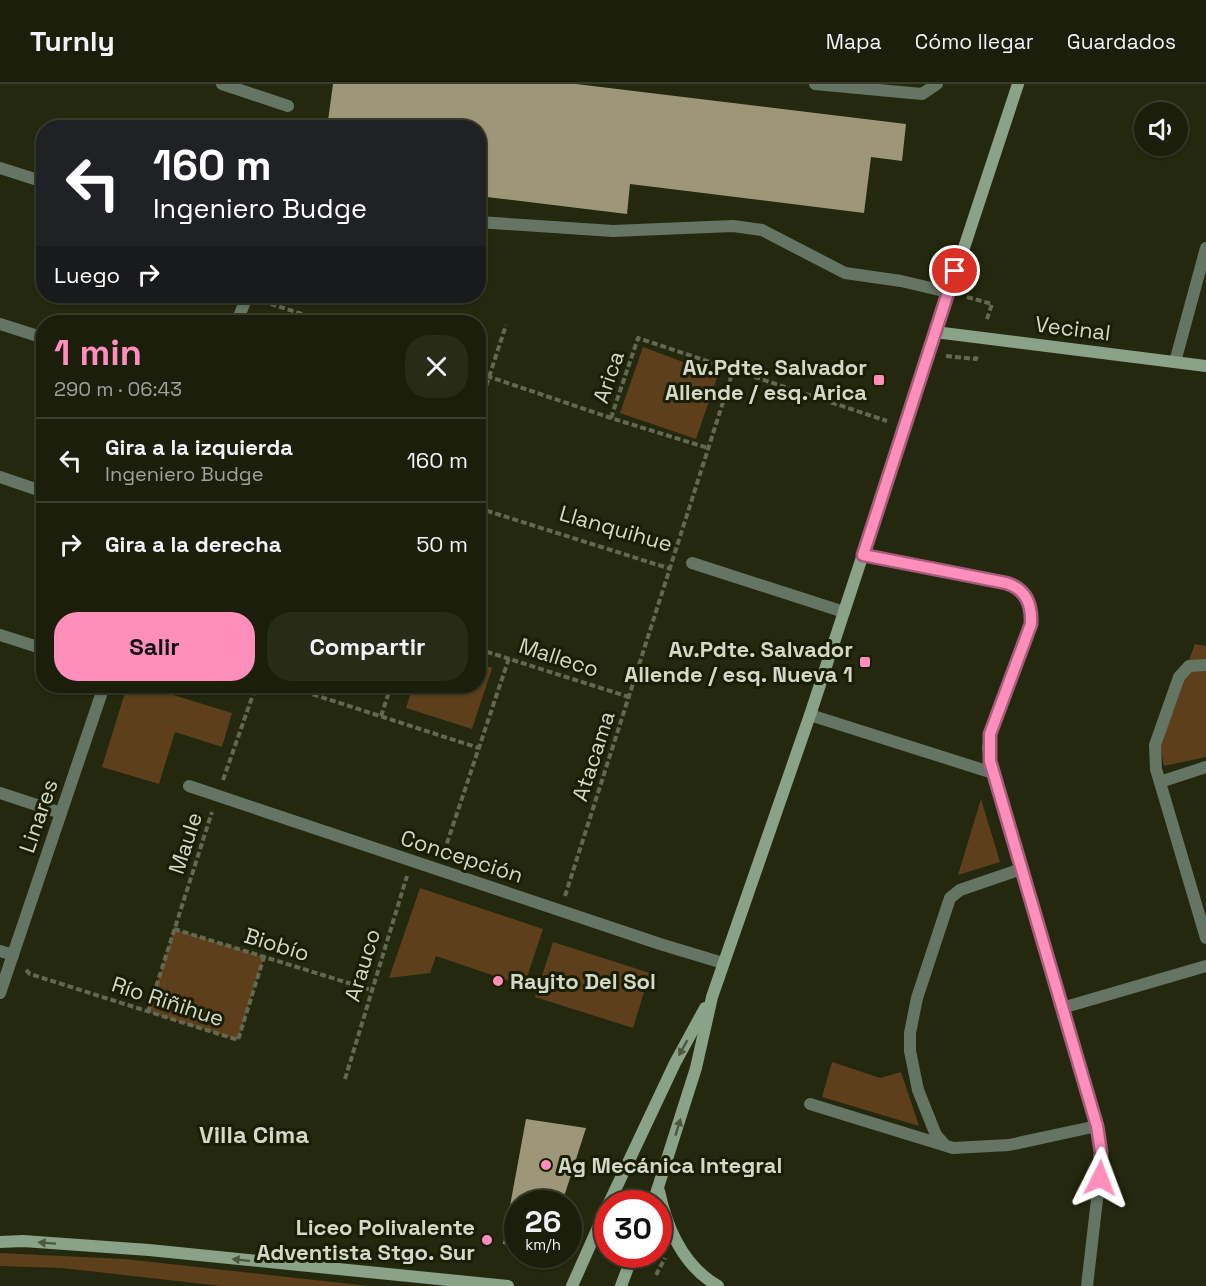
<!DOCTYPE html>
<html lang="es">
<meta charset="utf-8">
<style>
:root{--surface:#1a1e0a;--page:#272b18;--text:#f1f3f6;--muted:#9fa29c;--line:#383c2b;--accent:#fe8ebc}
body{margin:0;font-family:"Space Grotesk",sans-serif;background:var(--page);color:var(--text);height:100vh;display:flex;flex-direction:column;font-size:22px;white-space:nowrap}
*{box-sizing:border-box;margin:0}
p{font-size:20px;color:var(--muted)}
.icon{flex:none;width:33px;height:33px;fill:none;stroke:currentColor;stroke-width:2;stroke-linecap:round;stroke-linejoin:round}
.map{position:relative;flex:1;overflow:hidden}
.panel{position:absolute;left:36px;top:231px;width:450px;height:378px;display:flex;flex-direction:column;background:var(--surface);border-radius:24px;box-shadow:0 2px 4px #0004,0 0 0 2px var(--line)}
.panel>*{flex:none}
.guide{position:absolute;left:36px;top:36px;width:450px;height:183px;border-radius:24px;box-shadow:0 2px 4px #0004,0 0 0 2px var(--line);background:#202124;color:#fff;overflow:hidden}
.buttons{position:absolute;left:1134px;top:18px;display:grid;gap:12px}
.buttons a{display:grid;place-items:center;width:54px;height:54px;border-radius:50%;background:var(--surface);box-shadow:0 2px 4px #0004,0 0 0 2px var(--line);font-size:30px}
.speed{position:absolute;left:504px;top:1106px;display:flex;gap:12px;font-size:30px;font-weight:700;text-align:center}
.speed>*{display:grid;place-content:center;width:78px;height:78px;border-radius:50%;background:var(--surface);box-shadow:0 2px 4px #0004,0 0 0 2px var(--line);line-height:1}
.speed small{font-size:15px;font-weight:400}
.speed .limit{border:9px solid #d22;background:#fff;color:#111}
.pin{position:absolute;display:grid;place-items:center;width:51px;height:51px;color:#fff;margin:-26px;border:3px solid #fff;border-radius:50%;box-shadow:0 2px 6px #0007}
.me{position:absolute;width:66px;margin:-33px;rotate:3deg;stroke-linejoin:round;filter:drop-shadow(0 0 4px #0008)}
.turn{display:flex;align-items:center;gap:21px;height:126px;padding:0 18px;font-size:27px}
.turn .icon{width:78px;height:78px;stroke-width:2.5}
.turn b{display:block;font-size:42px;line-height:51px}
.then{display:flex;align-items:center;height:57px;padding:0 18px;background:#0003;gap:12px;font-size:22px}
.round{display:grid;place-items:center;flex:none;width:63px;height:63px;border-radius:24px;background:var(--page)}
.overview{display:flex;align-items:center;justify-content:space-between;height:102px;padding:0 18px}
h1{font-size:36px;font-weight:600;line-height:45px;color:var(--accent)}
.button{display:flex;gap:12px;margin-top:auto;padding:12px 18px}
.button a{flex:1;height:69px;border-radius:24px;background:var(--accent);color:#111;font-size:24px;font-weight:600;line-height:69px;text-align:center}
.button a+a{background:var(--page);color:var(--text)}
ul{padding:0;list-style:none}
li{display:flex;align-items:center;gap:18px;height:84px;padding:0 18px;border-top:2px solid var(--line)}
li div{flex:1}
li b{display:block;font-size:22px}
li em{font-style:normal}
header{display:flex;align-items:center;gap:36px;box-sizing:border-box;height:84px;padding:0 30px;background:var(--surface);border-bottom:2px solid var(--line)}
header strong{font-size:28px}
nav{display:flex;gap:33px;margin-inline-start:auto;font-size:21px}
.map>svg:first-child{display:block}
</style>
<header>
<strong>Turnly</strong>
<nav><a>Mapa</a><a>Cómo llegar</a><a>Guardados</a></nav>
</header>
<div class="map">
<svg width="1206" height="1202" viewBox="0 0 1206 1202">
<rect width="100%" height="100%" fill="#23280e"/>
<g fill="#5d3f1b">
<polygon points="643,263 718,291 696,355 620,329"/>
<polygon points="1195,560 1206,562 1206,673 1164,682 1159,657"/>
<polygon points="479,580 492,584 472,645 406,624 413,602 478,602"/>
<polygon points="127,602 144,602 232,629 222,663 175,648 159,700 102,683"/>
<polygon points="981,715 1000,778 958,791"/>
<polygon points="420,804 543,845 524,902 436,872 430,889 389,894"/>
<polygon points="174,845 264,873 238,956 148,928"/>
<polygon points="553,858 650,889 633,944 535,913"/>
<polygon points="832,978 880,994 901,988 919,1042 822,1013"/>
<polygon points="0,1169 125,1175 369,1202 221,1202 62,1184 0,1182"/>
</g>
<g fill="#9e9678">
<polygon points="333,0 576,0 906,40 902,77 871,73 864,129 630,100 627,130 478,112 478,44 327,44"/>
<polygon points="526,1035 586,1044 562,1119 518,1119 518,1162 503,1160"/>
</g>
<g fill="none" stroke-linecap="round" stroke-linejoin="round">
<g stroke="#636851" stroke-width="4" stroke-dasharray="6 3" stroke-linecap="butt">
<polyline points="967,213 992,220 986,238"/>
<polyline points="262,217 327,238"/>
<polyline points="946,272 976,275 977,271"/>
<polyline points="478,289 611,334 708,364"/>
<polyline points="478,327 506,241"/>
<polyline points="611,334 638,254 887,337"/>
<polyline points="478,424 671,485"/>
<polyline points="478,565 629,613"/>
<polyline points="287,602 479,664"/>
<polyline points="381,632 391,602"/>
<polyline points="223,696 256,602"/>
<polyline points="444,768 509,574"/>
<polyline points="565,812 733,287"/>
<polyline points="174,845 371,906"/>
<polyline points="26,886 30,890 238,956 264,873"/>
<polyline points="148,928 212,728"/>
<polyline points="345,995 407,792"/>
<polyline points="656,1191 665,1174"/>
</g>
<g stroke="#657564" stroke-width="12">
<polyline points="815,0 922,10 937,0"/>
<polyline points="478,138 613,147 733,142 762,146 845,189 901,197 948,208"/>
</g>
<g stroke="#657564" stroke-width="12">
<polyline points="222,0 288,22"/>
<polyline points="0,84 44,98"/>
<polyline points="237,238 247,212"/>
<polyline points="0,240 44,254"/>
<polyline points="1175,278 1206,164"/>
<polyline points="0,393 44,408"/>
<path d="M863,471l143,28c20,6 26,21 25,41l-41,110 -2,15 5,24 107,366 1,26 -14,121"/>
<polyline points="692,479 844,528"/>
<polyline points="0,551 44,565"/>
<polyline points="1206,581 1189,582 1179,593 1155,661 1156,685 1206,854"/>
<polyline points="810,631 993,689"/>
<polyline points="1160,698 1206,683"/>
<polyline points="189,702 660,860 723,879"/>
<polyline points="0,709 61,729"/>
<polyline points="0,867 13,871"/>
<polyline points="0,909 104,602"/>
<polyline points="1062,924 1206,882"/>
<polyline points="810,1020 953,1064 1009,1061 1097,1042"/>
<polyline points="945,1061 936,1051 918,1006 910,967 910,949 917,914 950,814 960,806 1021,785"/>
</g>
<g stroke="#89a288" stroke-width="12">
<polyline points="935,248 1206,282"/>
<path d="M659,1107c8,38 24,75 59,95"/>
<polyline points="609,1119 675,979 705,924"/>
<polyline points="653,1119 696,984 712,913 810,631 1018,0"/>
<polyline points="0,1158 23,1157 149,1166 508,1202"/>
<polyline points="572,1202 608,1121"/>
<polyline points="621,1202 633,1170"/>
</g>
</g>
<defs><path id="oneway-solid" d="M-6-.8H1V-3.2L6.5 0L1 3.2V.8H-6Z" transform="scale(1.5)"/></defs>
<g fill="#4b5940">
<use href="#oneway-solid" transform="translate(683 964) rotate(119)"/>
<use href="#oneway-solid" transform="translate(678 1043) rotate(-73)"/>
<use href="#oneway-solid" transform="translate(47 1159) rotate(-176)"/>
<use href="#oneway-solid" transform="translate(241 1176) rotate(-174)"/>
</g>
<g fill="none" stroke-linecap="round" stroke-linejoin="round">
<g stroke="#a55c7a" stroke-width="15">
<path id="route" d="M955,187l-92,284 143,28c20,6 26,21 25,41l-41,110v27l107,365 4,26 -1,26"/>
</g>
<use href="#route" stroke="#fe8ebc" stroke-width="10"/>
</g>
<g fill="#fe8ebc" stroke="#191e05" stroke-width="2">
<rect x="873" y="290" width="12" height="12" rx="3"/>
<rect x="859" y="572" width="12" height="12" rx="3"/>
<circle cx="498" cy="897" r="6"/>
<circle cx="546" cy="1081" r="6"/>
<circle cx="487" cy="1156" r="6"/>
</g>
<g text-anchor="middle" stroke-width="6" stroke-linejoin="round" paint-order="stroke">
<g font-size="22" fill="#d3d8c8" stroke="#191e05">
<text transform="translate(1073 244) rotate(7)" y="8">Vecinal</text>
<text transform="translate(608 293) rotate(-71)" y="8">Arica</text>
<text transform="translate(616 444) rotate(16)" y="8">Llanquihue</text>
<text transform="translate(559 573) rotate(18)" y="8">Malleco</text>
<text transform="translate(593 672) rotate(-72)" y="8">Atacama</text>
<text transform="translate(38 732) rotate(-71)" y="8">Linares</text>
<text transform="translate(185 759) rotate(-72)" y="8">Maule</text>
<text transform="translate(462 772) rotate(18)" y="8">Concepción</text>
<text transform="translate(277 860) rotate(17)" y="8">Biobío</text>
<text transform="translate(362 881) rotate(-73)" y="8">Arauco</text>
<text transform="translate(168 917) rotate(18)" y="8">Río Riñihue</text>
</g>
<g font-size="22" font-weight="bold" fill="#d3d8c8" stroke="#191e05" text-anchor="end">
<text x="867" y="291">Av.Pdte. Salvador<tspan x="867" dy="25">Allende / esq. Arica</tspan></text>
<text x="853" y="573">Av.Pdte. Salvador<tspan x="853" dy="25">Allende / esq. Nueva 1</tspan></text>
<text x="510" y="905" text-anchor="start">Rayito Del Sol</text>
<text x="558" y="1089" text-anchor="start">Ag Mecánica Integral</text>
<text x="475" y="1151">Liceo Polivalente<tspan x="475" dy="25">Adventista Stgo. Sur</tspan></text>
</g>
<g font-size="24" font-weight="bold" fill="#d3d8c8" stroke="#191e05">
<text x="254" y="1059">Villa Cima</text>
</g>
</g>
</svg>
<div class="buttons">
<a><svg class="icon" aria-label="sound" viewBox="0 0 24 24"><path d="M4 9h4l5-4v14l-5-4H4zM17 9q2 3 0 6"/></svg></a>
</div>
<div class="speed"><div>26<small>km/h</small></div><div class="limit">30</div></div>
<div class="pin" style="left:955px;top:187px;background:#d93025"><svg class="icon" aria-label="arrive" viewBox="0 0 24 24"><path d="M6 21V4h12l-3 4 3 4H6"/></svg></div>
<svg class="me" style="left:1100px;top:1094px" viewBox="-20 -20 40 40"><path d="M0-17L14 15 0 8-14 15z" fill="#fe8ebc" stroke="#fff" stroke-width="4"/></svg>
<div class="guide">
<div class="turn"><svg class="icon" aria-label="left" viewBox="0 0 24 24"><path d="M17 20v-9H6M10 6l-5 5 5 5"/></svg><div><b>160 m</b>Ingeniero Budge</div></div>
<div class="then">Luego<svg class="icon" aria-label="right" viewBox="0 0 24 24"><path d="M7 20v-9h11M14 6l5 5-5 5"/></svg></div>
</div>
<section class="panel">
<div class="overview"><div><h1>1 min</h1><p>290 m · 06:43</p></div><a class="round"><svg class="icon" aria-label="close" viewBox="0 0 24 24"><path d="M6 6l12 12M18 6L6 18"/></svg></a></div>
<ul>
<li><svg class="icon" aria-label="left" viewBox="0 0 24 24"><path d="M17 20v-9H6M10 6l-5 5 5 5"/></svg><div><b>Gira a la izquierda</b><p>Ingeniero Budge</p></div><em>160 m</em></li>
<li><svg class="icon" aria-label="right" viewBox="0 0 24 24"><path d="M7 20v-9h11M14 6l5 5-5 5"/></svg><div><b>Gira a la derecha</b></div><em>50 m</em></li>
</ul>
<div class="button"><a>Salir</a><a>Compartir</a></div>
</section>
</div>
